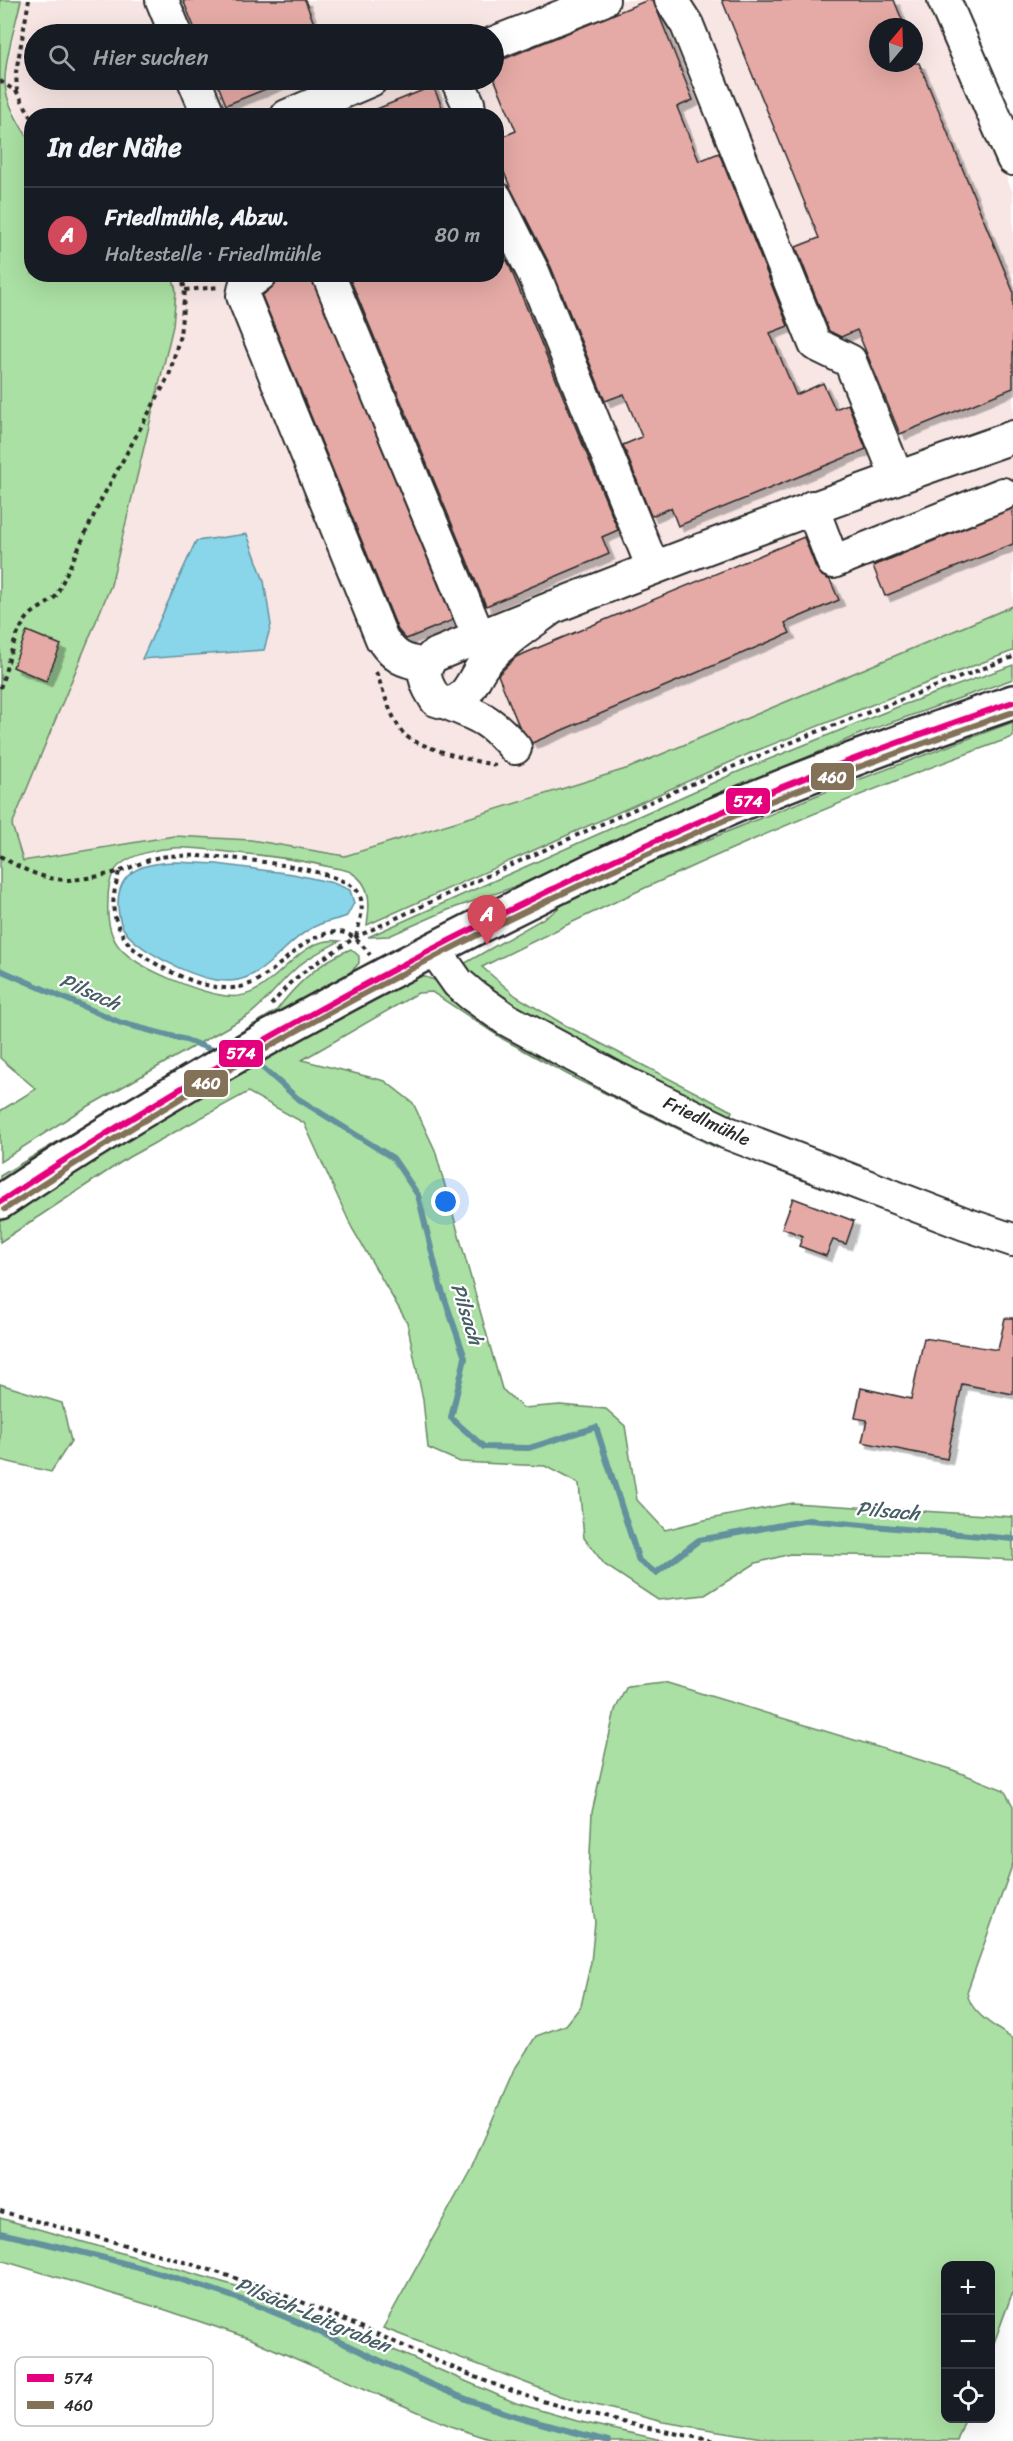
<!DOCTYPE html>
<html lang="de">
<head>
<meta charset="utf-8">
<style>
	body { margin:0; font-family:Sriracha,sans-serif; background:#20242c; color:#f1f3f6 }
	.controls { position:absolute; right:18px; bottom:18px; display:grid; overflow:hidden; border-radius:12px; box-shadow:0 6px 24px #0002 }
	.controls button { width:54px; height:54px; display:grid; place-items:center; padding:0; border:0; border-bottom:2px solid #363941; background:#171b24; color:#f1f3f6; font:30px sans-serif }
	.compass { position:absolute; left:869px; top:18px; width:54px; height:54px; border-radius:50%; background:#171b24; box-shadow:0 6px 24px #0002; rotate:19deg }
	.you { position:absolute; left:446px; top:1202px; width:21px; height:21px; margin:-15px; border:4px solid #fff; border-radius:50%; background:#1a73e8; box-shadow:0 0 0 9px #1a73e833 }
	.badge { display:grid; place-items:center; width:39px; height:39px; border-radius:50%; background:#d1495b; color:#fff; font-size:20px; font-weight:700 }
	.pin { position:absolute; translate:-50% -50px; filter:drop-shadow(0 2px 3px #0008) }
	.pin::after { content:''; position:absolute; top:32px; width:21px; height:18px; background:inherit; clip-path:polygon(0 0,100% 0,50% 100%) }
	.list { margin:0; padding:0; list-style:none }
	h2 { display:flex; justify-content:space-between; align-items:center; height:78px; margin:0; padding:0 24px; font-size:26px }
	h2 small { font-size:20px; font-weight:400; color:#9ea1a6 }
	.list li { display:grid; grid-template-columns:39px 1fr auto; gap:18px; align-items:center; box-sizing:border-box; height:96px; padding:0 24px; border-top:2px solid #363941 }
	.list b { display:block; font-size:22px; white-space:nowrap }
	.list p { margin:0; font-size:20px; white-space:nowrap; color:#9ea1a6 }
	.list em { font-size:20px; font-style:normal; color:#9ea1a6 }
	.icon { flex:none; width:33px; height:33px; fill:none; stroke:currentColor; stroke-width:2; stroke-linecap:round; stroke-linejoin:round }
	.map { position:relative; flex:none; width:1013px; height:2441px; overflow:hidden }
	.search { position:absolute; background:#171b24; box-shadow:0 6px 24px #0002; left:24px; top:24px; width:480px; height:66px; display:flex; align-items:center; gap:15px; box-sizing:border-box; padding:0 21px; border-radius:33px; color:#9ea1a6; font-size:22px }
	.panel { position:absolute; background:#171b24; box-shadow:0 6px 24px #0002; left:24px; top:108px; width:480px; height:174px; border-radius:24px }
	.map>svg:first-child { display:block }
	.built { fill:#f7e6e4; fill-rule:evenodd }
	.green { fill:#aae0a3; stroke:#6a8667; stroke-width:1.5 }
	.water { fill:#89d5e9; stroke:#63919d; stroke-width:1.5 }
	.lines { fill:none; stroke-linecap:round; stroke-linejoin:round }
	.stream { stroke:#63919d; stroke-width:6 }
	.building { fill:#e5aaa6; stroke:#2b2b2b; stroke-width:1.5; filter:url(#shadow) }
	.minor-casing { stroke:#2b2b2b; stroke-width:36 }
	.major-casing { stroke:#2b2b2b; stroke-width:38 }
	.path { stroke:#2b2b2b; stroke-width:4; stroke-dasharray:4.5 4.5; stroke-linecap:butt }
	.minor { stroke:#fff; stroke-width:32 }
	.major { stroke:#fff; stroke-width:33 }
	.bus-1-casing { stroke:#fff; stroke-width:10 }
	.bus-2-casing { stroke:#fff; stroke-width:10 }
	.bus-1 { stroke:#e5007d; stroke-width:6 }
	.bus-2 { stroke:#837158; stroke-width:6 }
	.labels { text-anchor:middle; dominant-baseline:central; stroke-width:4.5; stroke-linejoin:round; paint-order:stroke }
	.street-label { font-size:18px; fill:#2b2b2b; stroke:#fff }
	.water-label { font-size:20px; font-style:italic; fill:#475e64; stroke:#fff }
	.key { fill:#fff; stroke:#bfbfbf; stroke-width:1.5 }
	.key-label { font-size:16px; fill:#2b2b2b }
	.line-badge { stroke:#fff; stroke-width:2 }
	.badge-label { font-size:16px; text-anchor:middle; font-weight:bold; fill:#fff }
</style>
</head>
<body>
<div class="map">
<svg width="1013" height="2441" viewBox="0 0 1013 2441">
	<defs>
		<filter id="shadow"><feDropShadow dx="5.5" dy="5.5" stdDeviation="0" flood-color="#0004"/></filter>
	</defs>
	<rect width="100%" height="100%" fill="#fff"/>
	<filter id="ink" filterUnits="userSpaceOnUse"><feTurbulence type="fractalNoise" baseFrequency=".0167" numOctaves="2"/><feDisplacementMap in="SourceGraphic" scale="12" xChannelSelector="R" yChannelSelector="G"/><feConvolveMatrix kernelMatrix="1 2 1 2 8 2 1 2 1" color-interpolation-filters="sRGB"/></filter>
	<g filter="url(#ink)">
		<!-- built -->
		<path class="built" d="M 21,0 L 959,0 L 999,160 L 1013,193 L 1013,606 L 629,768 L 345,856 L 251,840 L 174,836 L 22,861 L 12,825 L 111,585 L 173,326 L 176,291 L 172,275 L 496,274 L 496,116 L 32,116 L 31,142 L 25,132 L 6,92 L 7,68 ZM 878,27 L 914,27 L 914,63 L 878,63 ZM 34,34 L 494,34 L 494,80 L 34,80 Z"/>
		<!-- green -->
		<g class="green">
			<path d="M 0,0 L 21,0 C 16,23 1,71 6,92 C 10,108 22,129 31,142 L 32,274 L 172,275 L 176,291 L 173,326 L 111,585 L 12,825 L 23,861 L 174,836 L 251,840 L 345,856 L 629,768 L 1013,606 L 1013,651 L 914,688 L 753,752 L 367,925 C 370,905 372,885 352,873 C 346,869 337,869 330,867 C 297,859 262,855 227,852 C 210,850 191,847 173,848 C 157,849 134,854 121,864 C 110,872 108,888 108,901 C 107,916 109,935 120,948 C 138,969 198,992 226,996 C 274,1003 293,934 340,941 C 323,950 306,958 292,972 C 277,986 266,1002 249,1015 L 73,1115 L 0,1162 L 0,1111 L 36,1089 L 0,1058 Z"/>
			<path d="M 1013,665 L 1013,679 L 862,733 L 517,886 L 448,910 L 389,936 L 368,937 L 735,773 L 900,706 Z"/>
			<path d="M 1013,722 L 1013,737 C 831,802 655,879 482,967 L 516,996 L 563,1024 L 732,1111 L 728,1122 L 514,1015 L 462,965 L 551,914 L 577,893 L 815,796 Z"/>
			<path d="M 351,949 L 359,956 L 359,963 C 344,984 293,1003 269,1017 C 178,1071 89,1127 0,1184 L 0,1176 L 276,1011 C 296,984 319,962 351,949 Z"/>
			<path d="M 419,975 L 441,982 L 721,1139 L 717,1148 L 574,1078 L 503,1039 L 432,992 L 418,993 L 302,1060 L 385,1081 L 413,1103 L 435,1150 L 502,1389 L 523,1408 L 560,1405 L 606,1409 L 625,1426 L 637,1500 L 665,1530 L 705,1520 L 792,1503 L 986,1515 L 1013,1517 L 1013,1560 L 960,1557 L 790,1554 L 756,1563 L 705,1595 L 658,1600 L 605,1565 L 584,1538 L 579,1484 L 545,1466 L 460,1462 L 428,1448 L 423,1400 L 407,1322 L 352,1228 L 304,1123 L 248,1092 L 129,1157 L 0,1242 L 0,1222 C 58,1183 116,1143 175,1107 C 255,1060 337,1017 419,975 Z"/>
			<path d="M 0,1384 L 62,1403 L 71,1441 L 51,1472 L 0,1460 Z"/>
			<path d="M 664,1682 L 953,1770 L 1004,1790 L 1013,1806 L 1013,1863 L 967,1992 C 970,2014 996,2027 1013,2039 L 1013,2291 L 991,2351 L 990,2266 L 946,2266 L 946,2418 L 965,2419 L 957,2441 L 781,2441 L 663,2422 L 560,2396 L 383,2328 L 471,2169 L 514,2070 L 536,2036 L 566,2025 L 581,2006 L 591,1962 L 595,1922 L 589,1874 L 592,1812 L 615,1710 L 627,1686 Z"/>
			<path d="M 0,2218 L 243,2288 L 322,2319 L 516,2403 L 577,2421 L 666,2441 L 496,2441 L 453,2427 L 248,2338 L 166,2310 L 0,2260 Z"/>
		</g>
		<!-- water -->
		<g class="water">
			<path d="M 247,534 L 264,581 L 271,625 L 264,650 L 142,659 L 196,541 Z"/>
			<path d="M 176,862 L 217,864 L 293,874 L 333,883 L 350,890 L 354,903 L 347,916 C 337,920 326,921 316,926 C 287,939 270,973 238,980 C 208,987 147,956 127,934 C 120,926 118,914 118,904 C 118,868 147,863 176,862 Z"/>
		</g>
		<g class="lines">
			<!-- stream -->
			<g class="stream">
				<path d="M 0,970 L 121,1023 L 186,1040 L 221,1053"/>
				<path d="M 247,1062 L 263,1068 L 297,1098 L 393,1158 L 418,1195 L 440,1285 L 465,1358 L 451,1418 L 484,1447 L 529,1448 L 596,1427 L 639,1561 L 656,1573 L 699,1540 L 809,1520 L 1013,1539"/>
				<path d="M 0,2233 C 93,2254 195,2279 283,2316 C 338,2339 390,2367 444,2390 C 497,2413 553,2427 609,2441"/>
			</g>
		</g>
		<!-- building -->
		<g class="building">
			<path d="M 183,0 L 305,0 L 318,34 L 197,34 Z"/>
			<path d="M 648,0 L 653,0 L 693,100 L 677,107 L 699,161 L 719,153 L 788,326 L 770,333 L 796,395 L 823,383 L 835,409 L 848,404 L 866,449 L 678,526 L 671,508 L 651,516 L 623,445 L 642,437 L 624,394 L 605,401 L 551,267 L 511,189 L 496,153 L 496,139 L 516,131 L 494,78 L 494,63 Z"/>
			<path d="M 722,0 L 894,0 L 905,27 L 878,27 L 878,63 L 919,63 L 1013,291 L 1013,388 L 900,434 L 857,330 L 841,337 L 829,331 L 796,247 L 819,238 Z"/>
			<path d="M 216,80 L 288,80 L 226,105 Z"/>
			<path d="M 433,86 L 446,116 L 362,116 L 362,115 Z"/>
			<path d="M 507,260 L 618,530 L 602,537 L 609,554 L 486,606 L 348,274 L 496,274 L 496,265 Z"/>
			<path d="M 296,274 L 310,274 L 453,620 L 406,639 L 398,630 L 262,296 L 277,282 Z"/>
			<path d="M 1013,508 L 1013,544 L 885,596 L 873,566 Z"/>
			<path d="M 804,537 L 816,568 L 822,576 L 830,580 L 839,600 L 785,623 L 790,633 L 532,743 L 519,726 L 498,675 L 516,657 Z"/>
			<path d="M 27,631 L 61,645 L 46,681 L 13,667 Z"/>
			<path d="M 793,1198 L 854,1221 L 846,1244 L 833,1240 L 826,1256 L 799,1246 L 803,1236 L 782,1228 Z"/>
			<path d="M 1005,1318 L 1013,1318 L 1013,1394 L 962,1384 L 947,1459 L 862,1442 L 867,1420 L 855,1418 L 861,1388 L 911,1399 L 924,1338 L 998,1350 Z"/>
		</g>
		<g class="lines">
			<defs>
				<g id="minor">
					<path d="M 162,0 L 176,34"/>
					<path d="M 671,0 L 687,25 L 815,344 L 850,361 L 897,477"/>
					<path d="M 944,0 L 1013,159"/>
					<path d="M 494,43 L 603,0"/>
					<path d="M 194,80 L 209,116"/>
					<path d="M 457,80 L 468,103 L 470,116"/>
					<path d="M 287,116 L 371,80"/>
					<path d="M 496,198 L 534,274 L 653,568"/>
					<path d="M 261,274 L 245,286 L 243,296 L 382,639 C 395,658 403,661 425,665"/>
					<path d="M 328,274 L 479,637"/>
					<path d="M 812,507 L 833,562 L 1003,494"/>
					<path d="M 553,607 C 530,624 502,641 484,664 C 475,675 471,691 459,699 C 451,704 444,703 436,700 C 426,684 419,673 433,656 C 624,577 817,505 1013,437"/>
					<path d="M 447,703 C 480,716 492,721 515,748"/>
					<path d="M 434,949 L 458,983 L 472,995 L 506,1019 L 617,1079 L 728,1133 L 965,1224 L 1013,1240"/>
				</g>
				<path id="major" d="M 0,1202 C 118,1122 241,1051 367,984 C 479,925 593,867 709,817 C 809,774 911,737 1013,702"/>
			</defs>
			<!-- minor casing -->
			<use href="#minor" class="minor-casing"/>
			<!-- major casing -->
			<use href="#major" class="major-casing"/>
			<!-- path -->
			<g class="path">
				<path d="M 0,81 L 17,92 L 32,118"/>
				<path d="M 17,92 L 16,72 L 29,0"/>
				<path d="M 185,290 L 220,287"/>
				<path d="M 376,672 C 384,692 390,716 403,733 C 412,746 479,763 496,765"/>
				<path d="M 0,688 C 8,666 13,634 29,616 C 37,608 48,605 56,596 L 101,500 L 169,376 L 180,335 L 185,290 L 181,274"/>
				<path d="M 0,856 C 20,868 43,880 68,880 C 84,879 102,876 117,872 C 132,868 145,860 160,857 C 193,851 340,865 358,892 C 366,904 359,924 356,937"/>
				<path d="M 119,872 C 115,888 111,902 115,917 C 118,928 125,941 134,949 C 158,968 209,994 240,987 C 274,980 291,944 325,934 C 347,927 358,939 370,955"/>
				<path d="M 271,1005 L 290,983 L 310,967 L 356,937 L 454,891 L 670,793 L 814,733 L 1013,657"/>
				<path d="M 0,2211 C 97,2238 197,2262 291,2298 C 360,2324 427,2359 496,2385 C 567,2412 641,2427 715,2441"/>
			</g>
			<!-- minor -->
			<use href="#minor" class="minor"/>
			<!-- major -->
			<use href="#major" class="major"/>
			<defs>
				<path id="bus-1" d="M 0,1202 C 138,1110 281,1028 427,952 C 520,904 614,858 710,817 C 809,774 911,737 1013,702"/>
				<path id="bus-2" d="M 5,1209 C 228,1061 466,932 711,826 C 810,783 911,747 1013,712"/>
			</defs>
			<!-- bus-1 casing -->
			<use href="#bus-1" class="bus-1-casing"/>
			<!-- bus-2 casing -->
			<use href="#bus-2" class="bus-2-casing"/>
			<!-- bus-1 -->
			<use href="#bus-1" class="bus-1"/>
			<!-- bus-2 -->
			<use href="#bus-2" class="bus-2"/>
		</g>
	</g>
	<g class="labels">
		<!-- street labels -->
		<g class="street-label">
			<text transform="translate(707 1121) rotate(25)">Friedlmühle</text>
		</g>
		<!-- water labels -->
		<g class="water-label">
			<text transform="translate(90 992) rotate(24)">Pilsach</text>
			<text transform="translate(467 1314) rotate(72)">Pilsach</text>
			<text transform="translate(888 1511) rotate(5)">Pilsach</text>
			<text transform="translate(313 2315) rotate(23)">Pilsach-Leitgraben</text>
		</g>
	</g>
	<!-- legend -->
	<rect x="15" y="2357" width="198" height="69" rx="9" class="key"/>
	<rect x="27" y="2374" width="27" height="8" fill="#e5007d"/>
	<rect x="27" y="2401" width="27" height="8" fill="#837158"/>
	<g class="key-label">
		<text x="64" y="2384">574</text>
		<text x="64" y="2411">460</text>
	</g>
	<g class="line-badge">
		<rect x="810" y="762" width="45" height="29" rx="6" fill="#837158"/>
		<rect x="725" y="787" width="46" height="28" rx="6" fill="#e5007d"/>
		<rect x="218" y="1039" width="46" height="29" rx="6" fill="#e5007d"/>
		<rect x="183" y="1069" width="46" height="29" rx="6" fill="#837158"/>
	</g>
	<g class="badge-label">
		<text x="832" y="783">460</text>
		<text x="748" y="807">574</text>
		<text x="241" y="1059">574</text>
		<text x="206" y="1089">460</text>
	</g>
</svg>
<div class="controls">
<button>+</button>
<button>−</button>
<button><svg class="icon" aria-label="locate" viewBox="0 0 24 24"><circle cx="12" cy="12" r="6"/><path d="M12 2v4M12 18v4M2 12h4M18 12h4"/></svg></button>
</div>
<svg class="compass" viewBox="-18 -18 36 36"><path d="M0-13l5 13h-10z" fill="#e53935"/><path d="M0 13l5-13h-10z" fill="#9ea1a6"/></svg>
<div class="you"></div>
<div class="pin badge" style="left:487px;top:945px">A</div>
<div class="search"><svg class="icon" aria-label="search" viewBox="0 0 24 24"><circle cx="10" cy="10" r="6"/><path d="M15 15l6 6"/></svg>Hier suchen</div>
<section class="panel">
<h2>In der Nähe<small></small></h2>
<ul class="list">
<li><span class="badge">A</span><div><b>Friedlmühle, Abzw.</b><p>Haltestelle · Friedlmühle</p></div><em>80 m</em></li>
</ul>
</section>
</div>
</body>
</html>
